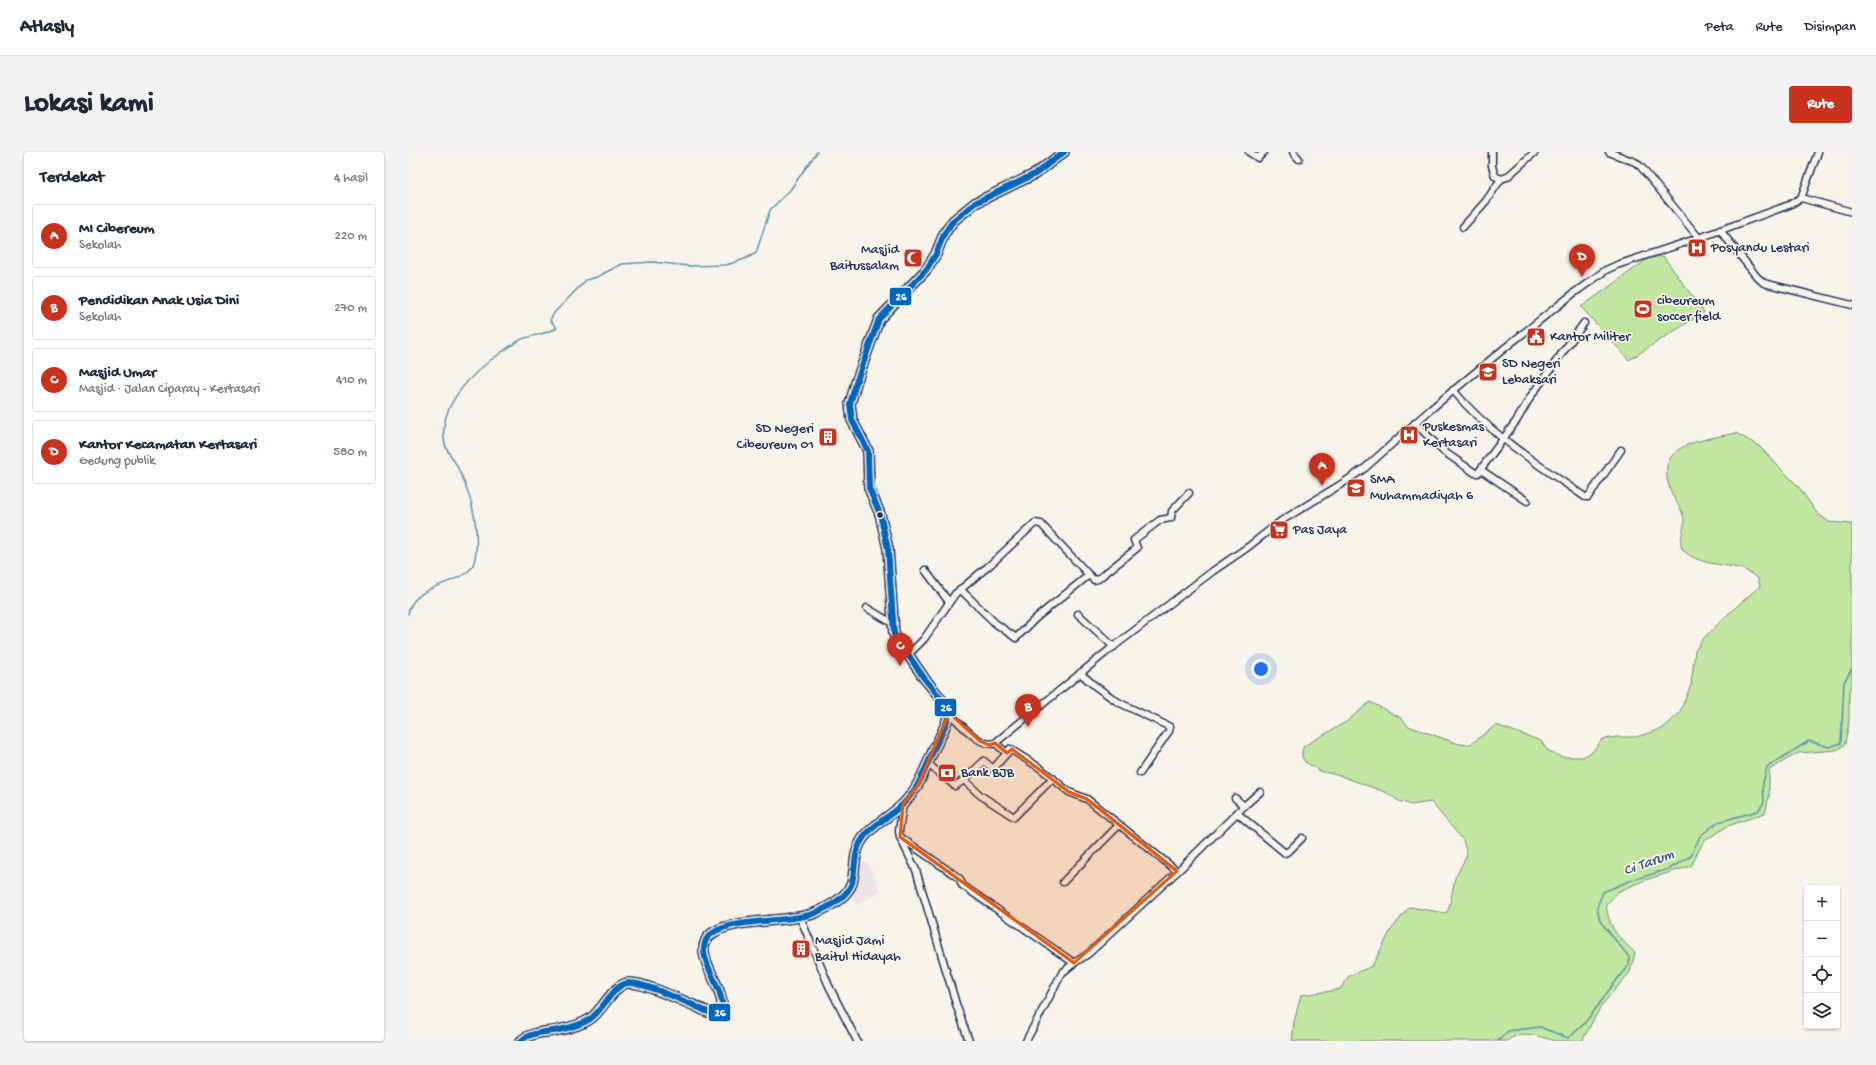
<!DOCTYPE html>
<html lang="id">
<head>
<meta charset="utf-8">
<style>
	body { margin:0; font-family:"Gochi Hand",sans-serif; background:#f2f2f3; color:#1f2937 }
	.controls { position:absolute; right:12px; bottom:12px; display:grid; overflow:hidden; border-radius:4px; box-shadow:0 1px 3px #0004 }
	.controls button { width:36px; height:36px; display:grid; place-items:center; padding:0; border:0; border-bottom:1px solid #e0e1e3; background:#fff; color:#1f2937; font:20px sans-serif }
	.you { position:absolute; left:853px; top:517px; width:14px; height:14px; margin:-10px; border:3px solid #fff; border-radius:50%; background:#1a73e8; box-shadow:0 0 0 6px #1a73e833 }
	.badge { display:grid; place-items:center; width:26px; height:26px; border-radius:50%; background:#c8321e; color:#fff; font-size:13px; font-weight:700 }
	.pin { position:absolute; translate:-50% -33px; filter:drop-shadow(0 1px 2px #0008) }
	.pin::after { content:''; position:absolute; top:21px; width:14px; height:12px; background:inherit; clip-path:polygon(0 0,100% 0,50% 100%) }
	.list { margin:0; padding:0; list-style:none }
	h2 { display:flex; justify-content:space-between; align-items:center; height:52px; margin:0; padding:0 16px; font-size:17px }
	h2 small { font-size:13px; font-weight:400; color:#747a83 }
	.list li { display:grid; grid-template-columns:26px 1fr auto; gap:12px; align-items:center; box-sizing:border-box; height:64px; margin:0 8px 8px; padding:0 8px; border:1px solid #e0e1e3; border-radius:4px }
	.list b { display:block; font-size:15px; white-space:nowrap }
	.list p { margin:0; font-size:13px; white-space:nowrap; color:#747a83 }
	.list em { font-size:13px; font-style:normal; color:#747a83 }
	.icon { flex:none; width:22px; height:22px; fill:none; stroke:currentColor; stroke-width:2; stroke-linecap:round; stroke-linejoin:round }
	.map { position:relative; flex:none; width:1444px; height:889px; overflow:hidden; border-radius:4px }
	header { display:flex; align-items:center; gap:24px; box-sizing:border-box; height:56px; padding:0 20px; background:#fff; border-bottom:1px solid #e0e1e3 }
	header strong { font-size:19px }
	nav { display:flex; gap:22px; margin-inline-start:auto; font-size:14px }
	.intro { display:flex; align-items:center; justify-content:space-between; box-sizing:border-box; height:96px; padding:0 24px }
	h1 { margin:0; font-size:28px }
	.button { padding:10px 18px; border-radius:4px; background:#c8321e; color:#fff; font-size:14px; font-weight:700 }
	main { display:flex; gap:24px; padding:0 24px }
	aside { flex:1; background:#fff; border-radius:4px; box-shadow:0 1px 3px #0004 }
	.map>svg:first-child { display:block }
	.built { fill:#eee2e9 }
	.green { fill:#c1e6a0; stroke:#6e8a7f }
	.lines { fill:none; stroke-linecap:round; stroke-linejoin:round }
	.stream { stroke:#5b93ad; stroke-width:1.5 }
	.minor-casing { stroke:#1b2f5e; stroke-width:9 }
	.secondary-casing { stroke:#1b2f5e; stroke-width:12 }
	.minor { stroke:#f7f3e8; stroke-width:6 }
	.secondary { stroke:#f7f3e8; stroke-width:9 }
	.bus-1-casing { stroke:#f7f3e8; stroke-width:9 }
	.bus-1 { stroke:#0065bd; stroke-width:6 }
	.marked { fill:#e8590c; fill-opacity:0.2; stroke:#e8590c; stroke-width:3; stroke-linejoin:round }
	.bus-dot { fill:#1b2f5e; stroke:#f7f3e8; stroke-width:1.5 }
	.labels { text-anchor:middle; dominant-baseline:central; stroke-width:3.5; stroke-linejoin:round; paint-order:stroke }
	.poi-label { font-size:14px; fill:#1b2f5e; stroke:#f7f3e8; text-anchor:start }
	.water-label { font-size:15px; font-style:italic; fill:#36597f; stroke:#f7f3e8 }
	.line-badge { stroke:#f7f3e8; stroke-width:1.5 }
	.badge-label { font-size:11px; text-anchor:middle; font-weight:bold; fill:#fff }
</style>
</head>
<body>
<header>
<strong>Atlasly</strong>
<nav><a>Peta</a><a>Rute</a><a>Disimpan</a></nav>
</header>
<div class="intro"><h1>Lokasi kami</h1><a class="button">Rute</a></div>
<main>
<aside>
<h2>Terdekat<small>4 hasil</small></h2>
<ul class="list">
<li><span class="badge">A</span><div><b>MI Cibereum</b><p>Sekolah</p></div><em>220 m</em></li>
<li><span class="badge">B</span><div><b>Pendidikan Anak Usia Dini</b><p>Sekolah</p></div><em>270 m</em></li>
<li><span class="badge">C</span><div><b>Masjid Umar</b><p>Masjid · Jalan Ciparay - Kertasari</p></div><em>410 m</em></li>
<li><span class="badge">D</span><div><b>Kantor Kecamatan Kertasari</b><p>Gedung publik</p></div><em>580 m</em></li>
</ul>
</aside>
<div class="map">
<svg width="1444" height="889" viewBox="0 0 1444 889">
	<rect width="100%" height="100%" fill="#f7f3e8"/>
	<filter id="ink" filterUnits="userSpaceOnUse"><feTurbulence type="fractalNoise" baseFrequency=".025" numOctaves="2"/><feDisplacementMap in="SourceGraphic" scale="8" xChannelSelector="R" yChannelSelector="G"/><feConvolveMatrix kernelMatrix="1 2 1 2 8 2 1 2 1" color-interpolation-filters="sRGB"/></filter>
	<g filter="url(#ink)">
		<!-- built -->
		<path class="built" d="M 450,705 L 457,711 L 459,711 L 464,719 L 473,739 L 449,753 L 442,741 Z"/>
		<!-- green -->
		<g class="green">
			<path d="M 1255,104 L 1296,160 L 1221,208 L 1173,155 L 1241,106 Z"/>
			<path d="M 1328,281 L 1351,294 L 1374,318 L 1390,334 L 1409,361 L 1421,370 L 1444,372 L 1444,533 L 1441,539 L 1441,568 L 1437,592 L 1429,598 L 1390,601 L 1361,618 L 1361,645 L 1357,661 L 1320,674 L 1295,690 L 1283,714 L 1237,728 L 1211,739 L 1198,753 C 1202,779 1210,784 1227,801 L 1222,820 L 1193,854 L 1174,889 C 1165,889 1156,889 1148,889 C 1130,885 1115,876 1099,889 L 884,889 L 886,870 L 893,843 L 924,839 L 932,837 L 941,824 L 964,814 L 983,778 L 1001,755 L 1038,761 L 1041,756 L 1047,726 L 1059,703 L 1055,688 L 1023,650 L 1003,653 L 991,649 L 977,640 L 933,624 L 912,619 L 897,610 L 894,605 L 894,599 L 896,594 L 938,570 L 962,550 L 993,566 L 1000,574 L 1048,591 L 1059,593 L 1064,591 L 1088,573 L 1133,589 L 1139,598 L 1153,605 L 1174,605 L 1179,603 L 1184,600 L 1195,587 L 1210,585 L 1228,585 L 1254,577 L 1271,562 L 1283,533 L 1287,499 L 1295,487 L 1319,463 L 1352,434 L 1350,426 C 1344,423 1337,417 1331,416 C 1313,412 1289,412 1276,399 C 1268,392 1278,376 1276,367 C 1274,357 1268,350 1264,342 C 1242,291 1292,289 1328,281 Z"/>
		</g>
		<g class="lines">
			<!-- stream -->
			<g class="stream">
				<path d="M 0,462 C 5,430 55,434 65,413 C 69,402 69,388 68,377 C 66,354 59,334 49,314 C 45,306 39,300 37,292 C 28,254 66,219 94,200 C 101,195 110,188 117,186 C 128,183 140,181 149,176 L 142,168 L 146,161 L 178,128 L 189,125 L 214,112 L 244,110 L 281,114 L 318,113 L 337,107 L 348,101 L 362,58 L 382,38 L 409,0"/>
				<path d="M 1090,889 L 1100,879 L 1132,875 L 1160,886 C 1185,868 1199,836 1221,813 L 1221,805 L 1192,769 L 1189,755 L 1195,740 L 1221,729 L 1261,717 L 1283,704 L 1292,684 L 1310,670 L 1350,659 L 1356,650 L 1355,631 L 1359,615 L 1401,589 L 1421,595 L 1433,591 L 1436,530 L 1444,517"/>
			</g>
			<defs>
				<g id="minor">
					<path d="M 841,0 L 850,6 L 856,0"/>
					<path d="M 885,0 L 891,7"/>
					<path d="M 1084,0 L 1084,14 L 1087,24 L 1093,27 L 1099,25 L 1127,0"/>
					<path d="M 1201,0 L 1227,10 L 1233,15 L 1291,86"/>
					<path d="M 1393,46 L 1410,0"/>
					<path d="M 1055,75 L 1078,49 L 1093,27"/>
					<path d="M 1312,78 L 1349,125 L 1356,131 L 1444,153"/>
					<path d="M 1045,238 C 1081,282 1131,313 1177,345 L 1180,345 L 1213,298"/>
					<path d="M 1007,271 L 1035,299 L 1067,321 L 1070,321 L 1109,268 L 1123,244 L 1176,171"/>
					<path d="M 1073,318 L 1119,349"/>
					<path d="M 517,418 L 541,450"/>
					<path d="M 681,423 L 686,428 L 690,427 L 729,396 L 726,388 L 752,368 L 763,366 L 764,359 L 781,341"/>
					<path d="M 459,456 L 484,471"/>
					<path d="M 670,462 L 706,495"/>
					<path d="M 500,503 L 516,487 L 547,442 L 583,412 L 627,371 L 633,372 L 681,423 L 628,466 L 608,486 L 587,471 L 552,437"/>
					<path d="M 672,521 L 687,534 L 710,550 L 762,575 L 761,579 L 732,621"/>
					<path d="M 541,561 C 551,570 573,597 587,591 L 701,498 L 805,419 L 840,395 L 873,369 L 935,331 L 957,316 L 1023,257 L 1098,195 L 1166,141 L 1198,118 L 1209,113 L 1291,86 L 1381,53 L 1393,46 L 1444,60"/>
					<path d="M 587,591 L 599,601 L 602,597 L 632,616 L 661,640 L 679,647 L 769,719"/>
					<path d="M 599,601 L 585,617 L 576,609 L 556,628 L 572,643 L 606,665 L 645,626"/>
					<path d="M 520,612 L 547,634 L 556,628"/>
					<path d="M 827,646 L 836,654"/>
					<path d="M 495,652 L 491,679 L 492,685 L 508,718 L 549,855 L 561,889"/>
					<path d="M 829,661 L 877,701 L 882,698 L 894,686"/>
					<path d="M 492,685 L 544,721 L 552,727 L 554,733 L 666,811 L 654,821 L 618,889"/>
					<path d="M 655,730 L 711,673"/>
					<path d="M 392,765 L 421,834 L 449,889"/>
					<path d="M 666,811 L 680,802 L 773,716 L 836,654 L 852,640"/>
				</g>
				<path id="secondary" d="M 113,889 C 124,879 138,881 151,878 C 161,876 173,873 182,867 C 195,859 206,830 222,831 C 237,831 270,847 285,853 C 294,857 302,863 311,861 L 314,857 C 317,836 288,807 298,788 C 312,764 383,772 407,761 C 421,755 439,745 444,731 C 448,714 445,699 456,685 C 467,671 483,664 495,652 C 511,636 517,617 526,597 C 532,585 539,574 541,561 L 534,548 L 516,526 L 486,482 L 480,397 L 472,362 L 461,336 L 460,299 L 444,268 L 442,252 L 448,231 L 471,167 L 518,118 L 528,102 L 536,82 L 545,69 L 567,51 L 627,22 L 656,0"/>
			</defs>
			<!-- minor casing -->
			<use href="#minor" class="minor-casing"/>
			<!-- secondary casing -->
			<use href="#secondary" class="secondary-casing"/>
			<!-- minor -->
			<use href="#minor" class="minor"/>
			<!-- secondary -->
			<use href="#secondary" class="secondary"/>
			<defs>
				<path id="bus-1" d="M 113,889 C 124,879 138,881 151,878 C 161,876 173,873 182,867 C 195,859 206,830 222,831 C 237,831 270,847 285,853 C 294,857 302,863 311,861 L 314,857 C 317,836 288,807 298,788 C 312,764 383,772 407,761 C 421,755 439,745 444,731 C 448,714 445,699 456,685 C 467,671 483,664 495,652 C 511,636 517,617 526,597 C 532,585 539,574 541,561 L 534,548 L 516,526 L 486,482 L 480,397 L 472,362 L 461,336 L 460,299 L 444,268 L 442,252 L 448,231 L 471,167 L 518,118 L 528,102 L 536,82 L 545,69 L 567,51 L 627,22 L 656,0"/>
			</defs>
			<!-- bus-1 casing -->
			<use href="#bus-1" class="bus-1-casing"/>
			<!-- bus-1 -->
			<use href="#bus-1" class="bus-1"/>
		</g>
	</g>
	<!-- marked area -->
	<path class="marked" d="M 541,561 L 572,589 L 581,593 L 587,591 L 599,601 L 604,597 L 661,640 L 679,647 L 769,719 L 666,811 L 492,685 L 495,652 L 510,633 Z"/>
	<!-- icons -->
	<defs>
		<symbol id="hospital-square" viewBox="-11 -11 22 22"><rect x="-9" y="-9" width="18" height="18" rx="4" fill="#c8321e" stroke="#f7f3e8"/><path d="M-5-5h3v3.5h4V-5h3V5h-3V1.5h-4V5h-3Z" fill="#fff"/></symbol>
		<symbol id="mosque-square" viewBox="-11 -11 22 22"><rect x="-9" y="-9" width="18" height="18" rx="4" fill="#c8321e" stroke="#f7f3e8"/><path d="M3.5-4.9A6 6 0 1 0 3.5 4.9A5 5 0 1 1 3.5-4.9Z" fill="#fff"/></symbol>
		<symbol id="stadium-square" viewBox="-11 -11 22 22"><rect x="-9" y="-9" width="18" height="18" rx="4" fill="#c8321e" stroke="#f7f3e8"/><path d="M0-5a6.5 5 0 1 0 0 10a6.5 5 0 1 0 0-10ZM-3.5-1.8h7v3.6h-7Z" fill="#fff"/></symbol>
		<symbol id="civic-square" viewBox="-11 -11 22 22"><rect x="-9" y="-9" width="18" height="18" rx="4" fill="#c8321e" stroke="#f7f3e8"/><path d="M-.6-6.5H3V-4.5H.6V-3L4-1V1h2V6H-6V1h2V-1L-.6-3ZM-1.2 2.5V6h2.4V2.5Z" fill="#fff"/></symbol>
		<symbol id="school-square" viewBox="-11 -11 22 22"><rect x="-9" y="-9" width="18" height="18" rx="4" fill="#c8321e" stroke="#f7f3e8"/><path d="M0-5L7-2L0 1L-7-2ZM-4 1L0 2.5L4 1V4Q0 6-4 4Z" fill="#fff"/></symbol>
		<symbol id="building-square" viewBox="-11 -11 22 22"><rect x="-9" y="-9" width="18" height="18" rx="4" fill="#c8321e" stroke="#f7f3e8"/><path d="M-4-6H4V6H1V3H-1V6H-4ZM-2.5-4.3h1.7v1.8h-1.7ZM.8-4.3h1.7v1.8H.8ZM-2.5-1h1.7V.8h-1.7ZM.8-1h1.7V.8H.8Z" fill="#fff"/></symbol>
		<symbol id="supermarket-square" viewBox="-11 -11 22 22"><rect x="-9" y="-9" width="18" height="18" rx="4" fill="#c8321e" stroke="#f7f3e8"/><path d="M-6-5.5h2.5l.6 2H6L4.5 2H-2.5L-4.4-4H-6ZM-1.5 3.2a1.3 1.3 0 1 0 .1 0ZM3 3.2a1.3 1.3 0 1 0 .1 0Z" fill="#fff"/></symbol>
		<symbol id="bank-square" viewBox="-11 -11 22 22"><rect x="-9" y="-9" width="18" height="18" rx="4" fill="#c8321e" stroke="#f7f3e8"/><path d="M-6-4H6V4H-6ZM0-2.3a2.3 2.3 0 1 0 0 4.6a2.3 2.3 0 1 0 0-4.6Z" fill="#fff"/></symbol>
	</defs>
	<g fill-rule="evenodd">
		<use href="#hospital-square" x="1278" y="85" width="22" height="22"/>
		<use href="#mosque-square" x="494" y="95" width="22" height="22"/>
		<use href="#stadium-square" x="1224" y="146" width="22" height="22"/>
		<use href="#civic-square" x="1117" y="174" width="22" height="22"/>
		<use href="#school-square" x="1069" y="209" width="22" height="22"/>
		<use href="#hospital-square" x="990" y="272" width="22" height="22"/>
		<use href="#building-square" x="409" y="274" width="22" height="22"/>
		<use href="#school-square" x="937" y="325" width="22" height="22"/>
		<use href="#supermarket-square" x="860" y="367" width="22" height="22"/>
		<use href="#bank-square" x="528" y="610" width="22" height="22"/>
		<use href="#building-square" x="382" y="786" width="22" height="22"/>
	</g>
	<!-- markers -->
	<circle class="bus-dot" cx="472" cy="363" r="3.5"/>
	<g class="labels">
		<!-- poi labels -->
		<g class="poi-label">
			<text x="1303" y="96">Posyandu Lestari</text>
			<text x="491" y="98" text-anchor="end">Masjid<tspan x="491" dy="16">Baitussalam</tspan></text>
			<text x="1249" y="149">cibeureum<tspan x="1249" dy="16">soccer field</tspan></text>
			<text x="1142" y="185">Kantor Militer</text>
			<text x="1094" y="212">SD Negeri<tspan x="1094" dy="16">Lebaksari</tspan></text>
			<text x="1015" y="275">Puskesmas<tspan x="1015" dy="16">Kertasari</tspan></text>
			<text x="406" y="277" text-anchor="end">SD Negeri<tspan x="406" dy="16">Cibeureum 01</tspan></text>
			<text x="962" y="328">SMA<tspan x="962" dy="16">Muhammadiyah 6</tspan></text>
			<text x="885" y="378">Pas Jaya</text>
			<text x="553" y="621">Bank BJB</text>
			<text x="407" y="789">Masjid Jami<tspan x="407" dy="16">Baitul Hidayah</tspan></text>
		</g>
		<!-- water labels -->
		<g class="water-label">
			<text transform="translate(1241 711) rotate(-20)">Ci Tarum</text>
		</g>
	</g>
	<g class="line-badge">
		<rect x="481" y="135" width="23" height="19" rx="4" fill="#0065bd"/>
		<rect x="526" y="546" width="23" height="19" rx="4" fill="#0065bd"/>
		<rect x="300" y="851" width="23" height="19" rx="4" fill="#0065bd"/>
	</g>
	<g class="badge-label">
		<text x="493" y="148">26</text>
		<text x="538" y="559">26</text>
		<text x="312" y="864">26</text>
	</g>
</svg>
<div class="controls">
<button>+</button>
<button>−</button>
<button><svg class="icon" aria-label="locate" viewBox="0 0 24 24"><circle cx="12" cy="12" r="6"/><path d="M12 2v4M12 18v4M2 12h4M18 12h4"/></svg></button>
<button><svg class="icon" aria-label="layers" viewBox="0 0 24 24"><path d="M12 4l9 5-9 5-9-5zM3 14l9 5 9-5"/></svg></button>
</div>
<div class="you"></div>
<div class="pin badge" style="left:914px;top:334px">A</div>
<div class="pin badge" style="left:620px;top:575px">B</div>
<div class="pin badge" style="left:492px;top:514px">C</div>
<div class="pin badge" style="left:1174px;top:125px">D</div>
</div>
</main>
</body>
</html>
